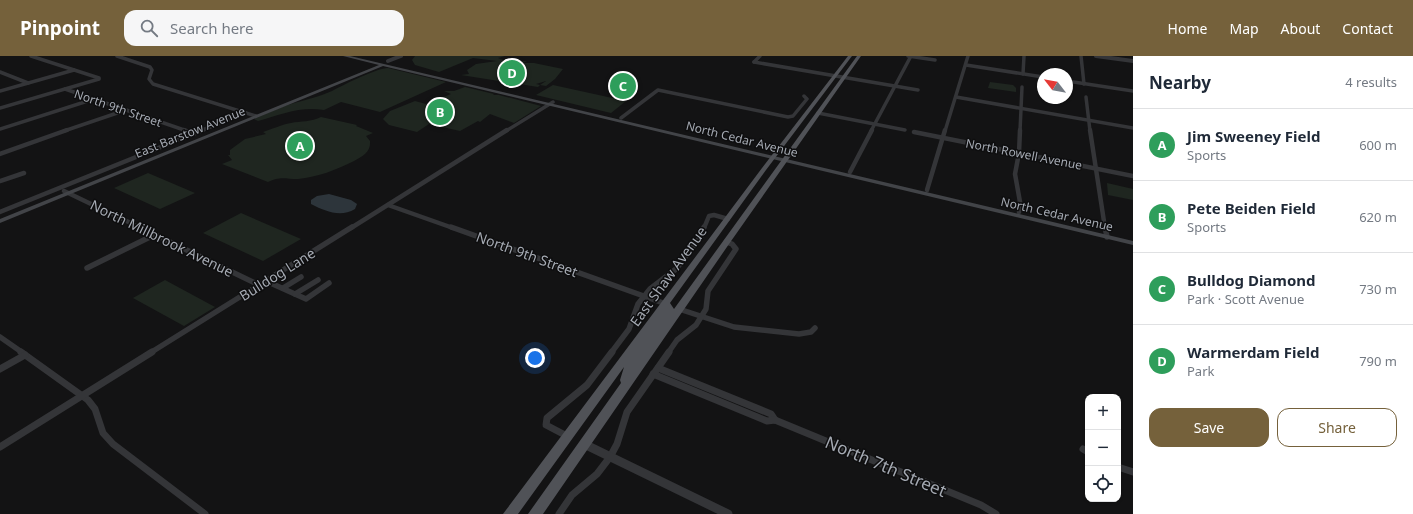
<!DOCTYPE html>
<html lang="en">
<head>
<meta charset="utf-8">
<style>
	body { margin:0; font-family:"Noto Sans",sans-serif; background:#f6f6f7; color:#1f2937 }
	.controls { position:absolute; right:12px; bottom:12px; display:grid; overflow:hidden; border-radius:8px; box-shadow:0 1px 3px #0004 }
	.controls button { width:36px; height:36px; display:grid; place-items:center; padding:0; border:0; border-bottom:1px solid #e0e1e3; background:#fff; color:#1f2937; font:20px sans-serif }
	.compass { position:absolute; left:1037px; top:12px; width:36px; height:36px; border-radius:50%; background:#fff; box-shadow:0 1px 3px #0004; rotate:301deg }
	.you { position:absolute; left:535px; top:302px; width:14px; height:14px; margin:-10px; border:3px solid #fff; border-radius:50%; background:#1a73e8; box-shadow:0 0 0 6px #1a73e833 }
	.badge { display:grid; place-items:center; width:26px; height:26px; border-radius:50%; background:#75613b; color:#fff; font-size:13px; font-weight:700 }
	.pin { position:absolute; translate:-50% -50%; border:2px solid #fff; box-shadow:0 1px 4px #0006 }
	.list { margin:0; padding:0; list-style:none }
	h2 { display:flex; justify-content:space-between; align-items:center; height:52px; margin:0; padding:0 16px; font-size:17px }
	h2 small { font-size:13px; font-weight:400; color:#747a83 }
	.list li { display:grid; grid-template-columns:26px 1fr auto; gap:12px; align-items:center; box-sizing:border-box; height:72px; padding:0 16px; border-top:1px solid #e0e1e3 }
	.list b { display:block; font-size:15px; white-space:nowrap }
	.list p { margin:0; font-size:13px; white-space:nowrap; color:#747a83 }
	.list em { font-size:13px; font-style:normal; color:#747a83 }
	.actions { display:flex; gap:8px; padding:12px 16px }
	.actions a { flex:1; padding:9px 0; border:1px solid #75613b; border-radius:12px; text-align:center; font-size:14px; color:#75613b }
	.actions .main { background:#75613b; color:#fff }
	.icon { flex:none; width:22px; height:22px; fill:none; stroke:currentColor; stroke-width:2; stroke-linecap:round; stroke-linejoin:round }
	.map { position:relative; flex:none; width:1133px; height:458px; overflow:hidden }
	header { display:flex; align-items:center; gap:24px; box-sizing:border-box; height:56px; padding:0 20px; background:#75613b; color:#fff }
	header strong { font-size:19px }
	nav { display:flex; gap:22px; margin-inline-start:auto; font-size:14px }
	.search { width:280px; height:36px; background:#f6f6f7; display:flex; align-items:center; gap:10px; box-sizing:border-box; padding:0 14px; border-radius:12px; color:#747a83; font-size:15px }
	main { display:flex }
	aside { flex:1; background:#fff }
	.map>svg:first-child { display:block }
	.green { fill:#1f2620 }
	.water { fill:#2d353b }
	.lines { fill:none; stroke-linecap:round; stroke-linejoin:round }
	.minor-far3 { stroke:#343538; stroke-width:3.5 }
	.minor-far2 { stroke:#343538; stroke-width:4.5 }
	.minor-far1 { stroke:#343538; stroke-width:5.5 }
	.minor { stroke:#343538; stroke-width:7 }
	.tertiary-far1 { stroke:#343538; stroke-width:4 }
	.tertiary { stroke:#343538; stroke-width:9 }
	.secondary { fill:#424448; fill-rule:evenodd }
	.primary { fill:#505257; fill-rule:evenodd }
	.labels { text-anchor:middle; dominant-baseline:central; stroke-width:3; stroke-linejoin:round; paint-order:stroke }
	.far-street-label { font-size:12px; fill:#a5aab3; stroke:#0e0e0f }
	.street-label { font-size:14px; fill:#a5aab3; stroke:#0e0e0f }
	.near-street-label { font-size:17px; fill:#a5aab3; stroke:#0e0e0f }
</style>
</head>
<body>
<header>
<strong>Pinpoint</strong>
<div class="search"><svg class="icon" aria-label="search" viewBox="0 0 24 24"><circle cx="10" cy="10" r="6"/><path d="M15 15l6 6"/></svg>Search here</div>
<nav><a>Home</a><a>Map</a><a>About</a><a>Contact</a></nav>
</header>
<main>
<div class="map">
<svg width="1133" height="458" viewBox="0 0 1133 458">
	<rect width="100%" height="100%" fill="#131314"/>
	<!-- green -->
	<g class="green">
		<path d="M 415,0 L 505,0 L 498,2 L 509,6 L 527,5 L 523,7 L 534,7 L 563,13 L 555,23 L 546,30 L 540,29 L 546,25 L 536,28 L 540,29 L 538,31 L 461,19 L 469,18 L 467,14 L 476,8 L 497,5 L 473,2 L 439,16 L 415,9 L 412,4 Z"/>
		<path d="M 388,12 L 446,26 L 380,56 L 341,46 L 324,54 C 301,50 282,58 258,65 L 254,63 C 266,58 278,52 291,48 C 304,44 319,41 332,35 C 343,29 377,12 388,12 Z"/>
		<path d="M 990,26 L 1013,29 L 1016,32 L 1016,36 L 988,32 Z"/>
		<path d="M 553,29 L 626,45 L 611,57 L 536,39 Z"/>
		<path d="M 465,31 L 494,38 L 493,39 L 499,39 L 541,50 L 514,67 L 490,58 L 480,66 L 478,65 L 460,75 L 429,68 L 417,76 L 389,69 L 383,63 L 390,55 L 415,45 L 426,48 L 451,38 L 444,35 L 454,35 Z"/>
		<path d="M 321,61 L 357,69 L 356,70 L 373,77 L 366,80 L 370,85 C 371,96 363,100 354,105 C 336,114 318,121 298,123 C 285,123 280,120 268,126 L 222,108 L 232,104 L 228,99 L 230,99 L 230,94 L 245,83 L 266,78 L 263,76 C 273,73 280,69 291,67 C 300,65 312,66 321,61 Z"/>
		<path d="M 148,117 L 195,137 L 160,153 L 114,132 Z"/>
		<path d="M 1107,127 L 1133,133 L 1133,144 L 1108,139 Z"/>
		<path d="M 241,157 L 301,183 L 263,205 L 203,177 Z"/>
		<path d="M 165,224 L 215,251 L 184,270 L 133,242 Z"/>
	</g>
	<!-- water -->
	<path class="water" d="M 329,138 L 351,144 L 357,148 L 355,153 C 340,162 325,155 311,148 L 311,144 L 317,140 Z"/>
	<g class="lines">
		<!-- minor-far3 -->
		<g class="minor-far3">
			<path d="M 31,0 L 99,22"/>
			<path d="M 117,0 L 150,11 L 152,14 L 149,23 L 153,28 L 256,60"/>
			<path d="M 908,0 L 935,4"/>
			<path d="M 1081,0 L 1084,28"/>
			<path d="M 754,6 L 918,34"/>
			<path d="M 754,6 L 760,0"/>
			<path d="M 966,9 L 1043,21"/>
			<path d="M 0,16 L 28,27"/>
			<path d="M 1023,18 L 1024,0"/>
			<path d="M 1067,25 L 1133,35"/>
			<path d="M 65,33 L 187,75"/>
			<path d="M 0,35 L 74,14"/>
			<path d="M 956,41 L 1133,72"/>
			<path d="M 1086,41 L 1090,75"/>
			<path d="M 0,52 L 99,23"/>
			<path d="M 818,57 L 905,74"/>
			<path d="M 621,62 L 658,34 L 788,61 L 793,60 L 807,43 L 804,40"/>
			<path d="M 0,73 L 94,43"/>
			<path d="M 64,75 L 126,54"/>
			<path d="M 200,75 L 246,57"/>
			<path d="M 506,75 L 553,46"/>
			<path d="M 871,75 L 911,0"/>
			<path d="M 945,75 L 968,0"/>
			<path d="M 1020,75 L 1022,31"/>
		</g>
		<!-- minor-far2 -->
		<g class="minor-far2">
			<path d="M 184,74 L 194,78"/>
			<path d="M 1090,74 L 1105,172"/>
			<path d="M 914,76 L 1133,120"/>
			<path d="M 0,98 L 67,74"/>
			<path d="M 850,116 L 872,74"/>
			<path d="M 0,125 L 24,117"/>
			<path d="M 927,134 L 945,74"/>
			<path d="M 64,135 L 141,172"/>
			<path d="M 388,149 L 453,172"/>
			<path d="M 0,156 L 203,74"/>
			<path d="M 1019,156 L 1020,146 L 1015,118 L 1019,97 L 1020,74"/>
			<path d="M 351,172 L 507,74"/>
			<path d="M 704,172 L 709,160 L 714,159 L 728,163"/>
		</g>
		<!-- minor-far1 -->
		<g class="minor-far1">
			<path d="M 139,171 L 259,229"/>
			<path d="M 451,171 L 666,248"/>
			<path d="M 1105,171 L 1107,181"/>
			<path d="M 87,212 L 154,179"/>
			<path d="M 266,225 L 306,243 L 329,227"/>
			<path d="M 283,232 L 301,221"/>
			<path d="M 295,238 L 318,224"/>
			<path d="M 679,253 L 734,271 L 799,278 L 811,276 L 815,272"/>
			<path d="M 0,281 L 23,297"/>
			<path d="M 150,297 L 352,171"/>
			<path d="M 611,297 L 629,273 L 638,248 L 650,233 L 676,213 L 701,180 L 704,171"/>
			<path d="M 668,297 L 677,284 L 696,269 L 706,253 L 708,235 L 736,193 L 732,188 L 726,186"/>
		</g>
		<!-- minor -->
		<g class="minor">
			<path d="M 21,296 L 88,344 L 95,353 L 103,377 L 113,388 L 205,458"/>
			<path d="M 658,312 L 771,358 L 775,364"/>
			<path d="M 0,313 L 25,299"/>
			<path d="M 653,318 L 767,365 L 775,364 L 981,449 L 996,458"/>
			<path d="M 567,380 L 546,369 L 547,362 L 587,329 L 612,296"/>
			<path d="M 0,391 L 152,296"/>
			<path d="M 1083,393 L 1088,396"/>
			<path d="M 1118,411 L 1133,416"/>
			<path d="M 559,458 L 572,439 L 597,418 L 610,401 L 617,388 L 627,356 L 669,296"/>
		</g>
		<!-- tertiary-far1 -->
		<g class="tertiary-far1">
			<path d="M 1096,0 L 1133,5"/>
			<path d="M 388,5 L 401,0"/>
		</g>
		<!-- tertiary -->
		<path class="tertiary" d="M 584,388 L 728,458"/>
		<!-- secondary -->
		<path class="secondary" d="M 343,0 L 350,0 L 1133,185 L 1133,189 L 383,10 L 0,167 L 0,163 L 379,9 Z"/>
		<!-- primary -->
		<path class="primary" d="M 848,0 L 852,0 L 766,114 L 670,247 L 674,253 L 857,0 L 861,0 L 729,188 L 543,458 L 528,458 L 621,327 L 620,324 L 624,311 L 518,458 L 503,458 L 762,112 Z"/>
	</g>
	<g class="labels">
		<!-- far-street labels -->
		<g class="far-street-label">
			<text transform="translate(118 52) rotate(19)">North 9th Street</text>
			<text transform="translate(190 76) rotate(-22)">East Barstow Avenue</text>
			<text transform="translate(742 83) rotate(14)">North Cedar Avenue</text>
			<text transform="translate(1024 98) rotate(11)">North Rowell Avenue</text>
			<text transform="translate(1057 158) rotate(13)">North Cedar Avenue</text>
		</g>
		<!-- street labels -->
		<g class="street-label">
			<text transform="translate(162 182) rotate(26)">North Millbrook Avenue</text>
			<text transform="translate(527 198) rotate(20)">North 9th Street</text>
			<text transform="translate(277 218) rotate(-32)">Bulldog Lane</text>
			<text transform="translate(668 220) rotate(-54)">East Shaw Avenue</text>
		</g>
		<!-- near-street labels -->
		<g class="near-street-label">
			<text transform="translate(886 410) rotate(23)">North 7th Street</text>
		</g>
	</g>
</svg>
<div class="controls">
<button>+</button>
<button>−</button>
<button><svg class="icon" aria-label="locate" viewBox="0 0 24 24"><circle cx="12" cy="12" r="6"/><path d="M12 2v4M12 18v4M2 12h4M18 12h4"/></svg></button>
</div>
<svg class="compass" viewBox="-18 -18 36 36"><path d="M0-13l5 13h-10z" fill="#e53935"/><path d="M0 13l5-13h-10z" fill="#747a83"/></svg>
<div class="you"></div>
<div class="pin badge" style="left:300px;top:90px;background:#2e9e5b">A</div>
<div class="pin badge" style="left:440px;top:56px;background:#2e9e5b">B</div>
<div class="pin badge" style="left:623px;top:30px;background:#2e9e5b">C</div>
<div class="pin badge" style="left:512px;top:17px;background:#2e9e5b">D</div>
</div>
<aside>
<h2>Nearby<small>4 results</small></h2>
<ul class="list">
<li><span class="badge" style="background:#2e9e5b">A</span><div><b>Jim Sweeney Field</b><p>Sports</p></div><em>600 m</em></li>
<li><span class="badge" style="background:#2e9e5b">B</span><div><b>Pete Beiden Field</b><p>Sports</p></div><em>620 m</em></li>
<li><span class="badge" style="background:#2e9e5b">C</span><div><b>Bulldog Diamond</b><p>Park · Scott Avenue</p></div><em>730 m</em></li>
<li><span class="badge" style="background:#2e9e5b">D</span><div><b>Warmerdam Field</b><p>Park</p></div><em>790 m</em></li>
</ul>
<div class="actions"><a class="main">Save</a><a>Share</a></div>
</aside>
</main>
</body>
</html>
